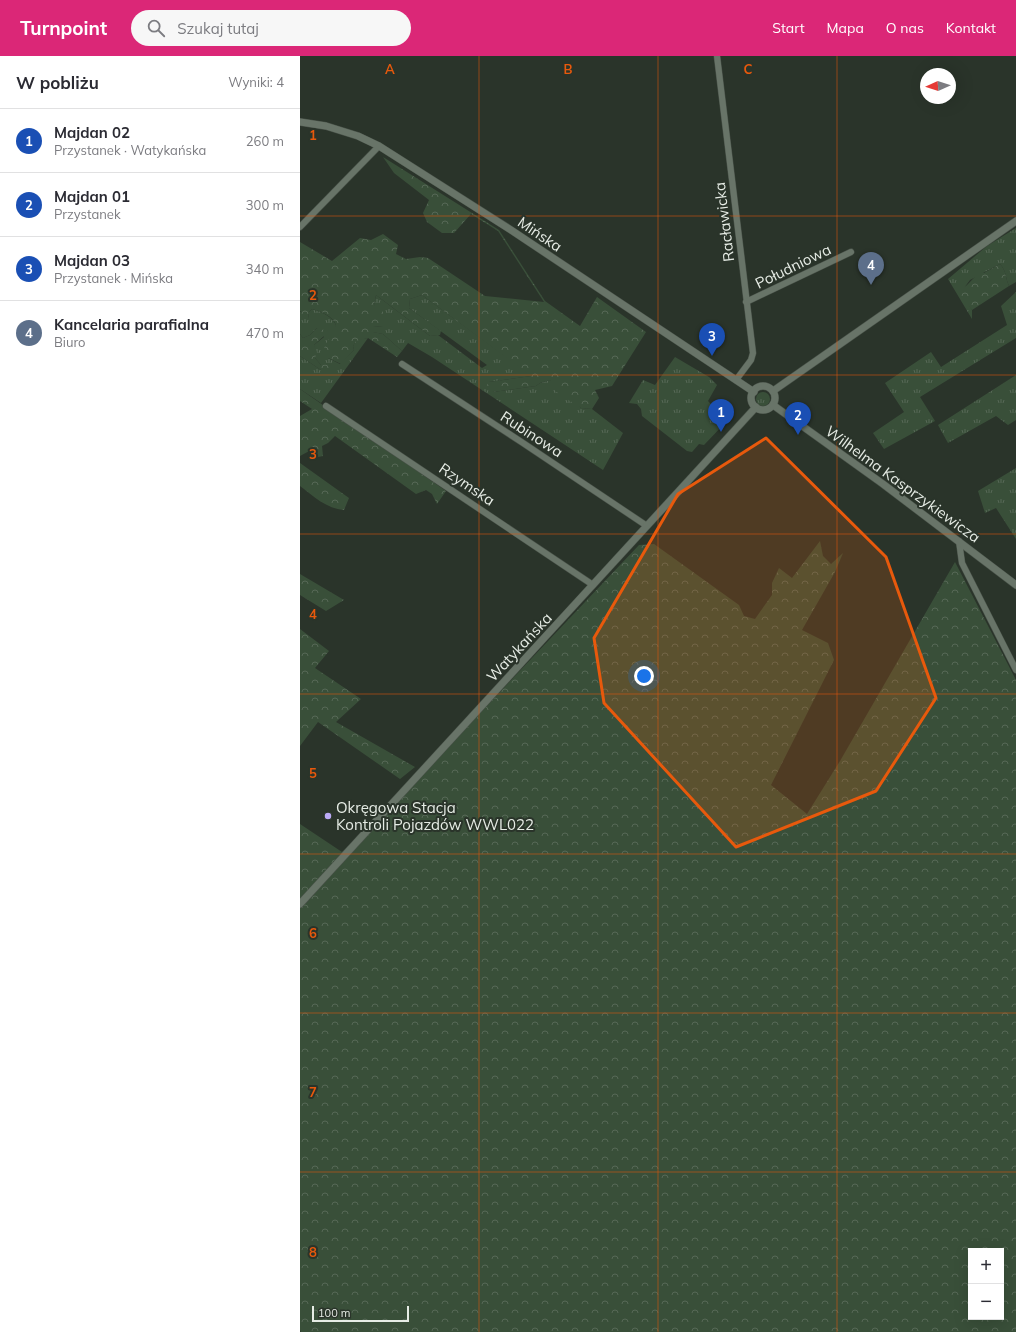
<!DOCTYPE html>
<html lang="pl">
<head>
<meta charset="utf-8">
<style>
	body { margin:0; font-family:Mulish,sans-serif; background:#f7f7f7; color:#2b2b33 }
	.controls { position:absolute; right:12px; bottom:12px; display:grid; overflow:hidden; border-radius:0px; box-shadow:0 4px 16px #0002 }
	.controls button { width:36px; height:36px; display:grid; place-items:center; padding:0; border:0; border-bottom:1px solid #e1e1e2; background:#fff; color:#2b2b33; font:20px sans-serif }
	.compass { position:absolute; left:620px; top:12px; width:36px; height:36px; border-radius:50%; background:#fff; box-shadow:0 4px 16px #0002; rotate:267deg }
	.scale { position:absolute; left:12px; bottom:10px; width:97px; box-sizing:border-box; padding-left:4px; border:2px solid #e6ece5; border-top:0; font-size:11px; line-height:14px; white-space:nowrap; color:#e6ece5; -webkit-text-stroke:3px #2a342a; paint-order:stroke }
	.you { position:absolute; left:344px; top:620px; width:14px; height:14px; margin:-10px; border:3px solid #fff; border-radius:50%; background:#1a73e8; box-shadow:0 0 0 6px #1a73e833 }
	.badge { display:grid; place-items:center; width:26px; height:26px; border-radius:50%; background:#db2777; color:#fff; font-size:13px; font-weight:700 }
	.pin { position:absolute; translate:-50% -33px; filter:drop-shadow(0 1px 2px #0008) }
	.pin::after { content:''; position:absolute; top:21px; width:14px; height:12px; background:inherit; clip-path:polygon(0 0,100% 0,50% 100%) }
	.list { margin:0; padding:0; list-style:none }
	h2 { display:flex; justify-content:space-between; align-items:center; height:52px; margin:0; padding:0 16px; font-size:17px }
	h2 small { font-size:13px; font-weight:400; color:#7c7c81 }
	.list li { display:grid; grid-template-columns:26px 1fr auto; gap:12px; align-items:center; box-sizing:border-box; height:64px; padding:0 16px; border-top:1px solid #e1e1e2 }
	.list b { display:block; font-size:15px; white-space:nowrap }
	.list p { margin:0; font-size:13px; white-space:nowrap; color:#7c7c81 }
	.list em { font-size:13px; font-style:normal; color:#7c7c81 }
	.icon { flex:none; width:22px; height:22px; fill:none; stroke:currentColor; stroke-width:2; stroke-linecap:round; stroke-linejoin:round }
	.map { position:relative; flex:none; width:716px; height:1276px; overflow:hidden }
	header { display:flex; align-items:center; gap:24px; box-sizing:border-box; height:56px; padding:0 20px; background:#db2777; color:#fff }
	header strong { font-size:19px }
	nav { display:flex; gap:22px; margin-inline-start:auto; font-size:14px }
	.search { width:280px; height:36px; background:#f7f7f7; display:flex; align-items:center; gap:10px; box-sizing:border-box; padding:0 14px; border-radius:22px; color:#7c7c81; font-size:15px }
	main { display:flex }
	aside { flex:1; background:#fff }
	.map>svg:first-child { display:block }
	.grass { fill:url(#grass-tufts) }
	.forest { fill:url(#forest-crowns); fill-rule:evenodd }
	.lines { fill:none; stroke-linecap:round; stroke-linejoin:round }
	.minor-casing { stroke:#495249; stroke-width:7 }
	.tertiary-casing { stroke:#495249; stroke-width:8 }
	.minor { stroke:#687468; stroke-width:6 }
	.tertiary { stroke:#687468; stroke-width:7 }
	.marked { fill:#e8590c; fill-opacity:0.2; stroke:#e8590c; stroke-width:3; stroke-linejoin:round }
	.grid { fill:none; stroke:#e8590c; stroke-width:1; stroke-opacity:0.55 }
	.poi-dot { fill:#bbaaf6; stroke:#2a342a; stroke-width:1.5 }
	.labels { text-anchor:middle; dominant-baseline:central; stroke-width:4; stroke-linejoin:round; paint-order:stroke }
	.street-label { font-size:15px; fill:#e6ece5; stroke:#2a342a }
	.poi-label { font-size:15px; fill:#e6ece5; stroke:#2a342a; text-anchor:start }
	.grid-label { font-size:13px; text-anchor:middle; font-weight:bold; fill:#e8590c; stroke:#2a342a; stroke-width:4; stroke-linejoin:round; paint-order:stroke }
</style>
</head>
<body>
<header>
<strong>Turnpoint</strong>
<div class="search"><svg class="icon" aria-label="search" viewBox="0 0 24 24"><circle cx="10" cy="10" r="6"/><path d="M15 15l6 6"/></svg>Szukaj tutaj</div>
<nav><a>Start</a><a>Mapa</a><a>O nas</a><a>Kontakt</a></nav>
</header>
<main>
<aside>
<h2>W pobliżu<small>Wyniki: 4</small></h2>
<ul class="list">
<li><span class="badge" style="background:#1a4fb4">1</span><div><b>Majdan 02</b><p>Przystanek · Watykańska</p></div><em>260 m</em></li>
<li><span class="badge" style="background:#1a4fb4">2</span><div><b>Majdan 01</b><p>Przystanek</p></div><em>300 m</em></li>
<li><span class="badge" style="background:#1a4fb4">3</span><div><b>Majdan 03</b><p>Przystanek · Mińska</p></div><em>340 m</em></li>
<li><span class="badge" style="background:#5c6f8a">4</span><div><b>Kancelaria parafialna</b><p>Biuro</p></div><em>470 m</em></li>
</ul>
</aside>
<div class="map">
<svg width="716" height="1276" viewBox="0 0 716 1276">
	<defs>
		<pattern id="grass-tufts" width="24" height="20" patternUnits="userSpaceOnUse"><rect width="24" height="20" fill="#394f39"/><path d="M3 7l-1-3M5 7V3M7 7l1-3M15 17l-1-3M17 17v-4M19 17l1-3" fill="none" stroke="#566856"/></pattern>
		<pattern id="forest-crowns" width="20" height="18" patternUnits="userSpaceOnUse"><rect width="20" height="18" fill="#394f39"/><path d="M2 6a3 3 0 1 1 6 0M12 15a3 3 0 1 1 6 0" fill="none" stroke="#566856"/></pattern>
	</defs>
	<rect width="100%" height="100%" fill="#2a342a"/>
	<!-- grass -->
	<g class="grass">
		<path d="M 716,172 L 716,226 L 709,230 C 705,221 707,216 700,208 L 670,224 L 661,236 L 672,254 L 672,263 L 648,223 L 687,190 Z"/>
		<path d="M 716,236 L 716,282 L 620,341 L 635,365 L 584,393 L 573,377 L 604,356 L 585,327 L 631,296 L 641,311 L 707,269 L 701,250 Z"/>
		<path d="M 76,239 L 130,280 L 138,279 L 182,312 L 187,309 L 109,252 L 110,243 L 122,239 L 232,320 L 189,326 L 193,336 L 236,330 L 240,327 L 250,324 L 281,352 L 292,353 L 323,377 L 303,414 L 132,301 L 108,287 L 102,295 L 83,278 L 72,276 L 73,271 L 83,270 L 74,249 Z"/>
		<path d="M 12,253 C 20,255 32,260 36,269 L 28,302 L 40,308 L 54,294 L 53,290 L 56,284 L 68,282 L 21,347 L 0,333 L 0,300 L 21,314 L 21,309 L 15,302 L 14,289 L 24,281 L 17,272 L 10,279 L 3,282 L 0,278 L 0,255 L 8,263 L 9,256 Z"/>
		<path d="M 375,301 L 409,321 L 417,329 L 408,345 L 421,359 L 424,368 L 404,389 L 399,388 L 392,396 L 387,395 L 342,360 L 341,353 L 337,348 L 329,347 L 343,324 L 355,329 Z"/>
		<path d="M 716,319 L 716,364 L 708,369 L 696,360 L 648,387 L 638,369 Z"/>
		<circle cx="463" cy="343" r="7"/>
		<path d="M 716,412 L 716,483 L 696,452 L 685,457 L 678,435 Z"/>
	</g>
	<!-- forest -->
	<g class="forest">
		<path d="M 83,101 L 199,174 L 245,245 L 280,270 L 297,241 L 346,276 L 312,330 L 295,334 L 299,342 L 292,353 L 281,352 L 256,336 L 250,324 L 240,327 L 236,330 L 193,336 L 187,334 L 187,329 L 189,326 L 231,320 L 122,239 L 110,243 L 109,252 L 141,275 L 140,279 L 130,280 L 76,239 L 74,249 L 83,255 L 83,270 L 73,271 L 73,276 L 83,278 L 102,295 L 97,301 L 68,282 L 56,285 L 53,290 L 54,294 L 41,308 L 28,302 L 24,292 L 36,269 C 33,260 20,255 12,253 L 9,256 L 8,264 L 2,261 L 1,255 L 0,255 L 0,186 L 32,205 L 60,182 L 71,184 L 83,178 L 98,189 L 96,198 L 106,203 L 120,201 L 128,202 L 185,240 L 244,246 L 198,175 L 171,158 L 154,177 L 142,177 L 127,166 L 123,157 L 129,144 L 94,117 Z"/>
		<path d="M 700,208 C 707,216 705,221 709,230 L 672,254 L 658,235 C 667,231 672,223 679,217 L 684,217 Z"/>
		<path d="M 17,272 L 24,274 L 24,280 L 14,289 L 15,292 L 17,296 L 15,302 L 21,309 L 30,308 L 31,312 L 21,314 L 0,300 L 0,278 L 3,282 L 10,279 Z"/>
		<path d="M 0,333 L 146,435 L 137,448 L 132,438 L 126,434 L 116,438 L 35,380 L 28,387 L 22,390 L 23,400 L 18,401 L 11,394 L 0,400 L 0,360 L 12,353 L 0,345 Z"/>
		<path d="M 0,407 L 49,442 L 44,454 C 27,453 13,440 0,430 Z"/>
		<path d="M 520,485 L 523,500 L 531,508 L 543,497 L 535,516 L 502,574 L 528,587 L 534,604 L 471,729 L 507,758 L 540,705 L 655,506 L 716,624 L 716,1276 L 1,1276 L 0,1274 L 0,768 L 42,796 L 108,735 L 158,680 L 339,489 L 354,488 L 439,549 L 444,560 L 455,563 L 472,539 L 472,527 L 479,512 L 492,522 ZM 671,1195 L 701,1195 L 701,1261 L 671,1261 Z"/>
		<path d="M 0,518 L 44,544 L 26,555 L 0,539 Z"/>
		<path d="M 0,573 L 29,595 L 15,612 L 61,643 L 36,666 L 115,711 L 100,723 L 18,666 L 0,690 Z"/>
	</g>
	<g class="lines">
		<defs>
			<g id="minor">
				<path d="M 417,0 L 453,297 L 451,304 L 436,324"/>
				<path d="M 0,171 L 79,90"/>
				<path d="M 446,246 L 551,196"/>
				<path d="M 102,308 L 223,387 L 347,470"/>
				<path d="M 26,350 L 293,529"/>
				<path d="M 659,485 L 662,507 L 716,614"/>
			</g>
			<g id="tertiary">
				<path d="M 0,66 L 26,70 L 58,80 L 79,90 L 211,174 L 454,336"/>
				<circle cx="463" cy="342" r="12"/>
				<path d="M 473,335 L 716,165"/>
				<path d="M 473,349 L 583,428 L 716,529"/>
				<path d="M 0,848 L 456,351"/>
			</g>
		</defs>
		<!-- minor casing -->
		<use href="#minor" class="minor-casing"/>
		<!-- tertiary casing -->
		<use href="#tertiary" class="tertiary-casing"/>
		<!-- minor -->
		<use href="#minor" class="minor"/>
		<!-- tertiary -->
		<use href="#tertiary" class="tertiary"/>
	</g>
	<!-- marked area -->
	<path class="marked" d="M 466,382 L 586,501 L 636,642 L 576,735 L 436,791 L 304,647 L 294,582 L 378,438 Z"/>
	<!-- grid -->
	<path class="grid" d="M 179,0 L 179,1276M 358,0 L 358,1276M 537,0 L 537,1276M 0,160 L 716,160M 0,319 L 716,319M 0,478 L 716,478M 0,638 L 716,638M 0,798 L 716,798M 0,957 L 716,957M 0,1116 L 716,1116"/>
	<!-- markers -->
	<circle class="poi-dot" cx="28" cy="760" r="4"/>
	<g class="labels">
		<!-- street labels -->
		<g class="street-label">
			<text transform="translate(424 166) rotate(-97)">Racławicka</text>
			<text transform="translate(240 178) rotate(34)">Mińska</text>
			<text transform="translate(493 210) rotate(-26)">Południowa</text>
			<text transform="translate(232 378) rotate(33)">Rubinowa</text>
			<text transform="translate(167 428) rotate(34)">Rzymska</text>
			<text transform="translate(603 428) rotate(36)">Wilhelma Kasprzykiewicza</text>
			<text transform="translate(219 591) rotate(-47)">Watykańska</text>
		</g>
		<!-- poi labels -->
		<g class="poi-label">
			<text x="36" y="751">Okręgowa Stacja<tspan x="36" dy="17">Kontroli Pojazdów WWL022</tspan></text>
		</g>
	</g>
	<g class="grid-label">
		<text x="90" y="18">A</text>
		<text x="268" y="18">B</text>
		<text x="448" y="18">C</text>
		<text x="13" y="84">1</text>
		<text x="13" y="244">2</text>
		<text x="13" y="403">3</text>
		<text x="13" y="563">4</text>
		<text x="13" y="722">5</text>
		<text x="13" y="882">6</text>
		<text x="13" y="1041">7</text>
		<text x="13" y="1201">8</text>
	</g>
</svg>
<div class="controls">
<button>+</button>
<button>−</button>
</div>
<svg class="compass" viewBox="-18 -18 36 36"><path d="M0-13l5 13h-10z" fill="#e53935"/><path d="M0 13l5-13h-10z" fill="#7c7c81"/></svg>
<div class="scale">100 m</div>
<div class="you"></div>
<div class="pin badge" style="left:421px;top:376px;background:#1a4fb4">1</div>
<div class="pin badge" style="left:498px;top:379px;background:#1a4fb4">2</div>
<div class="pin badge" style="left:412px;top:300px;background:#1a4fb4">3</div>
<div class="pin badge" style="left:571px;top:229px;background:#5c6f8a">4</div>
</div>
</main>
</body>
</html>
